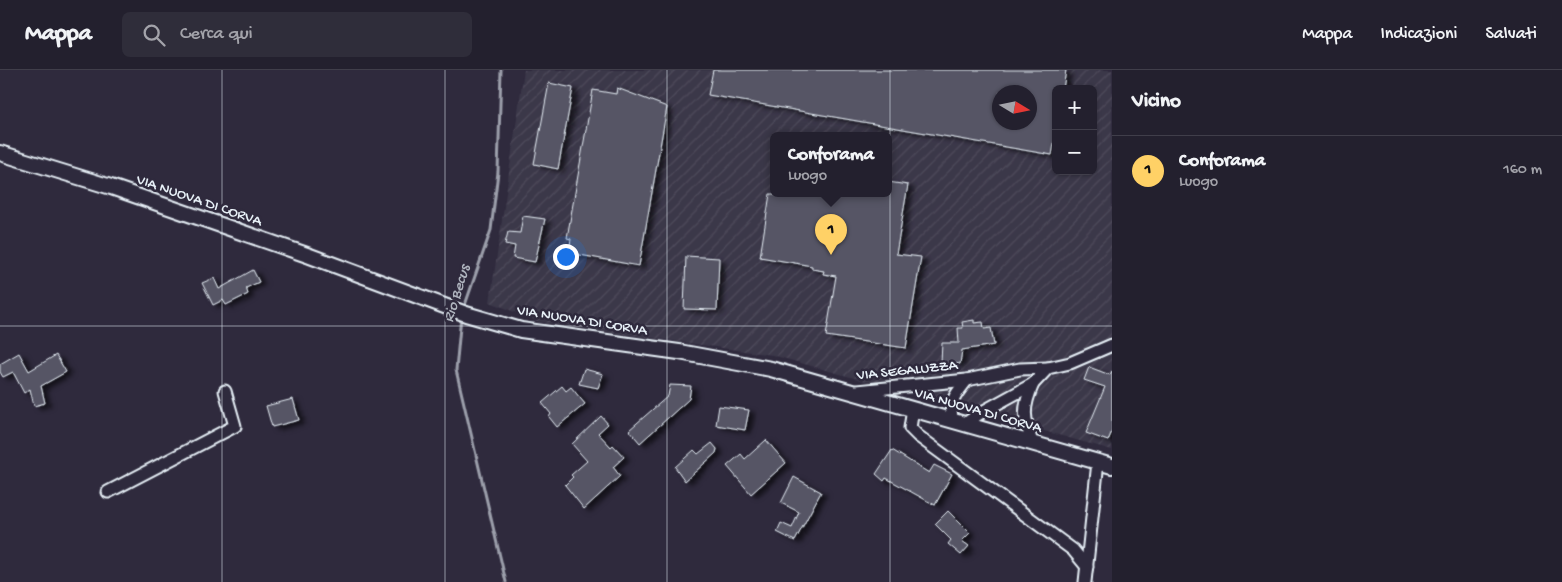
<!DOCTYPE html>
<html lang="it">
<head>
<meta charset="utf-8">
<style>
	body { margin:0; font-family:"Gochi Hand",sans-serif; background:#2f2d3a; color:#f1f3f6 }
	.controls { position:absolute; right:15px; top:15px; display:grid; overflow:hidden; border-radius:8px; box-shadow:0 1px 4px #0004 }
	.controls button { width:45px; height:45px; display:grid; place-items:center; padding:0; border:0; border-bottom:1px solid #403e4a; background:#23202e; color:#f1f3f6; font:25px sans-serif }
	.compass { position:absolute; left:992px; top:15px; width:45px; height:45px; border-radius:50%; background:#23202e; box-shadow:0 1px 4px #0004; rotate:100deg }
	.you { position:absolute; left:565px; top:186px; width:18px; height:18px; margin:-12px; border:4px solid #fff; border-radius:50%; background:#1a73e8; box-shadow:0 0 0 8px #1a73e833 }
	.badge { display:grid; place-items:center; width:32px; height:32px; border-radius:50%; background:#ffd166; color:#111; font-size:16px; font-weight:700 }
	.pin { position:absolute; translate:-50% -41px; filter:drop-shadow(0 1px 2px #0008) }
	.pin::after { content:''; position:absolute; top:26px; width:18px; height:15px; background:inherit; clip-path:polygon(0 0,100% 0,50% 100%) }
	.popup { position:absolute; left:770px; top:62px; width:122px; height:65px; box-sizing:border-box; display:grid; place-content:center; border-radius:8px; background:#23202e; filter:drop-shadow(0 1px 4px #0005); font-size:16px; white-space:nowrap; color:#a3a3aa }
	.popup b { font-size:19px; color:#f1f3f6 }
	.popup::after { content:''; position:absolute; left:50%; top:100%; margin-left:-10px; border:10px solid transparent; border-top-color:#23202e }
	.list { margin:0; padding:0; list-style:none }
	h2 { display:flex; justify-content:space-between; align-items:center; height:65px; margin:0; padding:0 20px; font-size:21px }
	h2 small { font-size:16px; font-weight:400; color:#a3a3aa }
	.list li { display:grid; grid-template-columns:32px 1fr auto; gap:15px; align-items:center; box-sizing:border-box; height:70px; padding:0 20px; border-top:1px solid #403e4a }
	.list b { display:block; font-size:19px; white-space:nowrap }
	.list p { margin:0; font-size:16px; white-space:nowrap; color:#a3a3aa }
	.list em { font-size:16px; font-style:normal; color:#a3a3aa }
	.icon { flex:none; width:28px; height:28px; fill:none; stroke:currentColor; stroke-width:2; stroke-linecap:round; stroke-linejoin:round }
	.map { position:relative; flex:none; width:1112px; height:512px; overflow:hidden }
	header { display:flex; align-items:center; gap:30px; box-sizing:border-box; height:70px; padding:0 25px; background:#23202e; border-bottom:1px solid #403e4a }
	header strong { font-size:24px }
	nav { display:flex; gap:28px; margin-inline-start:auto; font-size:18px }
	.search { width:350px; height:45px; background:#2f2d3a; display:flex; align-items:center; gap:12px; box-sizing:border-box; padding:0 18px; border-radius:8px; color:#a3a3aa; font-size:19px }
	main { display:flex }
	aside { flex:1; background:#23202e }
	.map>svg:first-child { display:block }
	.industrial { fill:url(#industrial-furrows); fill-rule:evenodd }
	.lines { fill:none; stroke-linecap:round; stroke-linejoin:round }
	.stream { stroke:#9c9fab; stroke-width:3 }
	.building { fill:#575565; stroke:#e8f1f8; fill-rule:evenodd; filter:url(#shadow) }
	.minor-casing { stroke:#e8f1f8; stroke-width:15 }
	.major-casing { stroke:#e8f1f8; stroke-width:18 }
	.minor { stroke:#2f2a3d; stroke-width:11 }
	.major { stroke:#2f2a3d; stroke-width:14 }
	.grid { fill:none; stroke:#e8f1f8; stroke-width:1; stroke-opacity:0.55 }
	.labels { text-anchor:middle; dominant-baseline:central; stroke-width:5; stroke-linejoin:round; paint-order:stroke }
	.street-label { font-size:15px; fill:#e8f1f8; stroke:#2f2a3d }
	.water-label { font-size:16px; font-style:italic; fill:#afb4be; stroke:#2f2a3d }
</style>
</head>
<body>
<header>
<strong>Mappa</strong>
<div class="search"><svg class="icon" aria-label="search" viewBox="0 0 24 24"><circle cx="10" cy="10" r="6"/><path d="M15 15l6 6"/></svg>Cerca qui</div>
<nav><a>Mappa</a><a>Indicazioni</a><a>Salvati</a></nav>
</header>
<main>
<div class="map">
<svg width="1112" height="512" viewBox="0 0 1112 512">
	<defs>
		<pattern id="industrial-furrows" width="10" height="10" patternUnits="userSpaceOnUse" patternTransform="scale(1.25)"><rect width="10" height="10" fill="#3b3749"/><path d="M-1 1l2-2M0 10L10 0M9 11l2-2" fill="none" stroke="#4e4b5b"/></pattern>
		<filter id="shadow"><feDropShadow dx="5.5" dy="3" stdDeviation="2.5" flood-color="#0009"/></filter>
	</defs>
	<rect width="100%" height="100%" fill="#2f2a3d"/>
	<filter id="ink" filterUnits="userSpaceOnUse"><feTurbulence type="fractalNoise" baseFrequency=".02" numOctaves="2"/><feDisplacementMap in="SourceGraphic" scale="10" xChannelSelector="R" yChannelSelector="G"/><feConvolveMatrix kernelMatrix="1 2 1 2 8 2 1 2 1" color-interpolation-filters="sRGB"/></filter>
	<g filter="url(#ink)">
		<!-- industrial -->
		<path class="industrial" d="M 524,0 L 1112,0 L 1112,380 L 772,285 L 539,252 L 490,232 ZM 1056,19 L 1093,19 L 1093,101 L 1056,101 ZM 999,22 L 1030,22 L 1030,52 L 999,52 ZM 774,66 L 888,66 L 888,124 L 774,124 Z"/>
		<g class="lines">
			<!-- stream -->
			<g class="stream">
				<path d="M 464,238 L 491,160 L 498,102 L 501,0"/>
				<path d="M 461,246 L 456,300 L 506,512"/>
			</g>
		</g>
		<!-- building -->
		<g class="building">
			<path d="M 713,0 L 1066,0 L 1063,19 L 1056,19 L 1056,62 L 1052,85 L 708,25 ZM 1000,22 L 1030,22 L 1030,52 L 1000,52 Z"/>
			<path d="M 549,13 L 573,18 L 558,99 L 534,94 Z"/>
			<path d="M 617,18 L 667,37 L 639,196 L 569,183 L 571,169 L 567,168 L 593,20 L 616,24 Z"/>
			<path d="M 888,112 L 908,115 L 896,184 L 921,187 L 906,278 L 826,266 L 836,206 L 823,204 L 824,201 L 812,199 L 812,196 L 760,187 L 770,124 L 888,124 Z"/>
			<path d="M 523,146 L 545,149 L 535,192 L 513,188 L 515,176 L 505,174 L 508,162 L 520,163 Z"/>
			<path d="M 686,186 L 719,188 L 717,240 L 684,239 Z"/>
			<path d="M 253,200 L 259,212 L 246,218 L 248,224 L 226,235 L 223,230 L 213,235 L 202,213 L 214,208 L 219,219 Z"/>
			<path d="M 974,250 L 974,253 L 983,252 L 984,259 L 991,258 L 994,275 L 962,280 L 960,294 L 941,292 L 942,273 L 959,273 L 958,258 L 963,258 L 962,252 Z"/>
			<path d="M 19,283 L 29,301 L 56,285 L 66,302 L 41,316 L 45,333 L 34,336 L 30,319 L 24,323 L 13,302 L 3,307 L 0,302 L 0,294 Z"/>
			<path d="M 1089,297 L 1110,305 L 1112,301 L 1112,361 L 1108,371 L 1086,363 L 1105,317 L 1084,310 Z"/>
			<path d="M 584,299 L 603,304 L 598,318 L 579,314 Z"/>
			<path d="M 670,315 L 691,316 L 689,329 L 640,373 L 629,360 L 668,326 Z"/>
			<path d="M 562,316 L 566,321 L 571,317 L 585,334 L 557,357 L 549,347 L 551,344 L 542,333 Z"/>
			<path d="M 293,329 L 299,350 L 272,357 L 266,336 Z"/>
			<path d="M 719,336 L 749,340 L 745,360 L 716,355 Z"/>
			<path d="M 601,346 L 608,354 L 598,363 L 611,377 L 613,375 L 624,387 L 613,397 L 620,406 L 584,439 L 565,415 L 573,407 L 571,405 L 587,391 L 572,374 Z"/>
			<path d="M 766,370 L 786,393 L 751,424 L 727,396 L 741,384 L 745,389 Z"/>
			<path d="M 712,373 L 717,379 L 716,383 L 685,411 L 675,397 L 694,380 L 698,384 Z"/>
			<path d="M 892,380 L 929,403 L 934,395 L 952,404 L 935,435 L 886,408 L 884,411 L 876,404 Z"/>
			<path d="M 794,407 L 821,422 L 795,471 L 777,462 L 781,453 L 792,458 L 799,442 L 781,433 Z"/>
			<path d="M 948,441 L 970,463 L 962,471 L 969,476 L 961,485 L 948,474 L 951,470 L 935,454 Z"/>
		</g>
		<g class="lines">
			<defs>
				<g id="minor">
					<path d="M 857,321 L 967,310"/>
					<path d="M 913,339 L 910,358 L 918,366 L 1073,480 L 1087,497"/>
					<path d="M 952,349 C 949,331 956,324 967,310 L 1020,299 L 1048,298"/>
					<path d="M 966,353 L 982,342 L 1033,314 L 1048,298 L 1070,293 L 1112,275"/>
					<path d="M 1032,373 C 1024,347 1022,339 1033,314"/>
					<path d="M 108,422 L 235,356 L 225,321"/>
					<path d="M 1085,512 L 1098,392"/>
				</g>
				<path id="major" d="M 0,83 L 111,117 L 310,186 L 466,244 L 521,260 L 679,282 L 771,299 L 1112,396"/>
			</defs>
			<!-- minor casing -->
			<use href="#minor" class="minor-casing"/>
			<!-- major casing -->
			<use href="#major" class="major-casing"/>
			<!-- minor -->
			<use href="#minor" class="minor"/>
			<!-- major -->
			<use href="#major" class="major"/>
		</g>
	</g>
	<!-- grid -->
	<path class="grid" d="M 222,0 L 222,512M 445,0 L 445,512M 667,0 L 667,512M 890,0 L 890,512M 0,256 L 1112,256"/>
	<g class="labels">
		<!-- street labels -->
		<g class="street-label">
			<text transform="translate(199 131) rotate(19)">VIA NUOVA DI CORVA</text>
			<text transform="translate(582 251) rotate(9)">VIA NUOVA DI CORVA</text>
			<text transform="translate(907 301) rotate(-6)">VIA SEGALUZZA</text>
			<text transform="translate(978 341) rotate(16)">VIA NUOVA DI CORVA</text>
		</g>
		<!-- water labels -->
		<g class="water-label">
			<text transform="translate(458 224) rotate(-73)">Rio Becus</text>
		</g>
	</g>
</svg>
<div class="controls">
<button>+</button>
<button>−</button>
</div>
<svg class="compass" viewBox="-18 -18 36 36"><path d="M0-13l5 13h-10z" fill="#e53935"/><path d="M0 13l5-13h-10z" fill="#a3a3aa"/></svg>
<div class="you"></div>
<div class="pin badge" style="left:831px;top:185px">1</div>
<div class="popup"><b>Conforama</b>Luogo</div>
</div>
<aside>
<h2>Vicino<small></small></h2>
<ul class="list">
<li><span class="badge">1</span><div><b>Conforama</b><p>Luogo</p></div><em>160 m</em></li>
</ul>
</aside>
</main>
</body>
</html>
